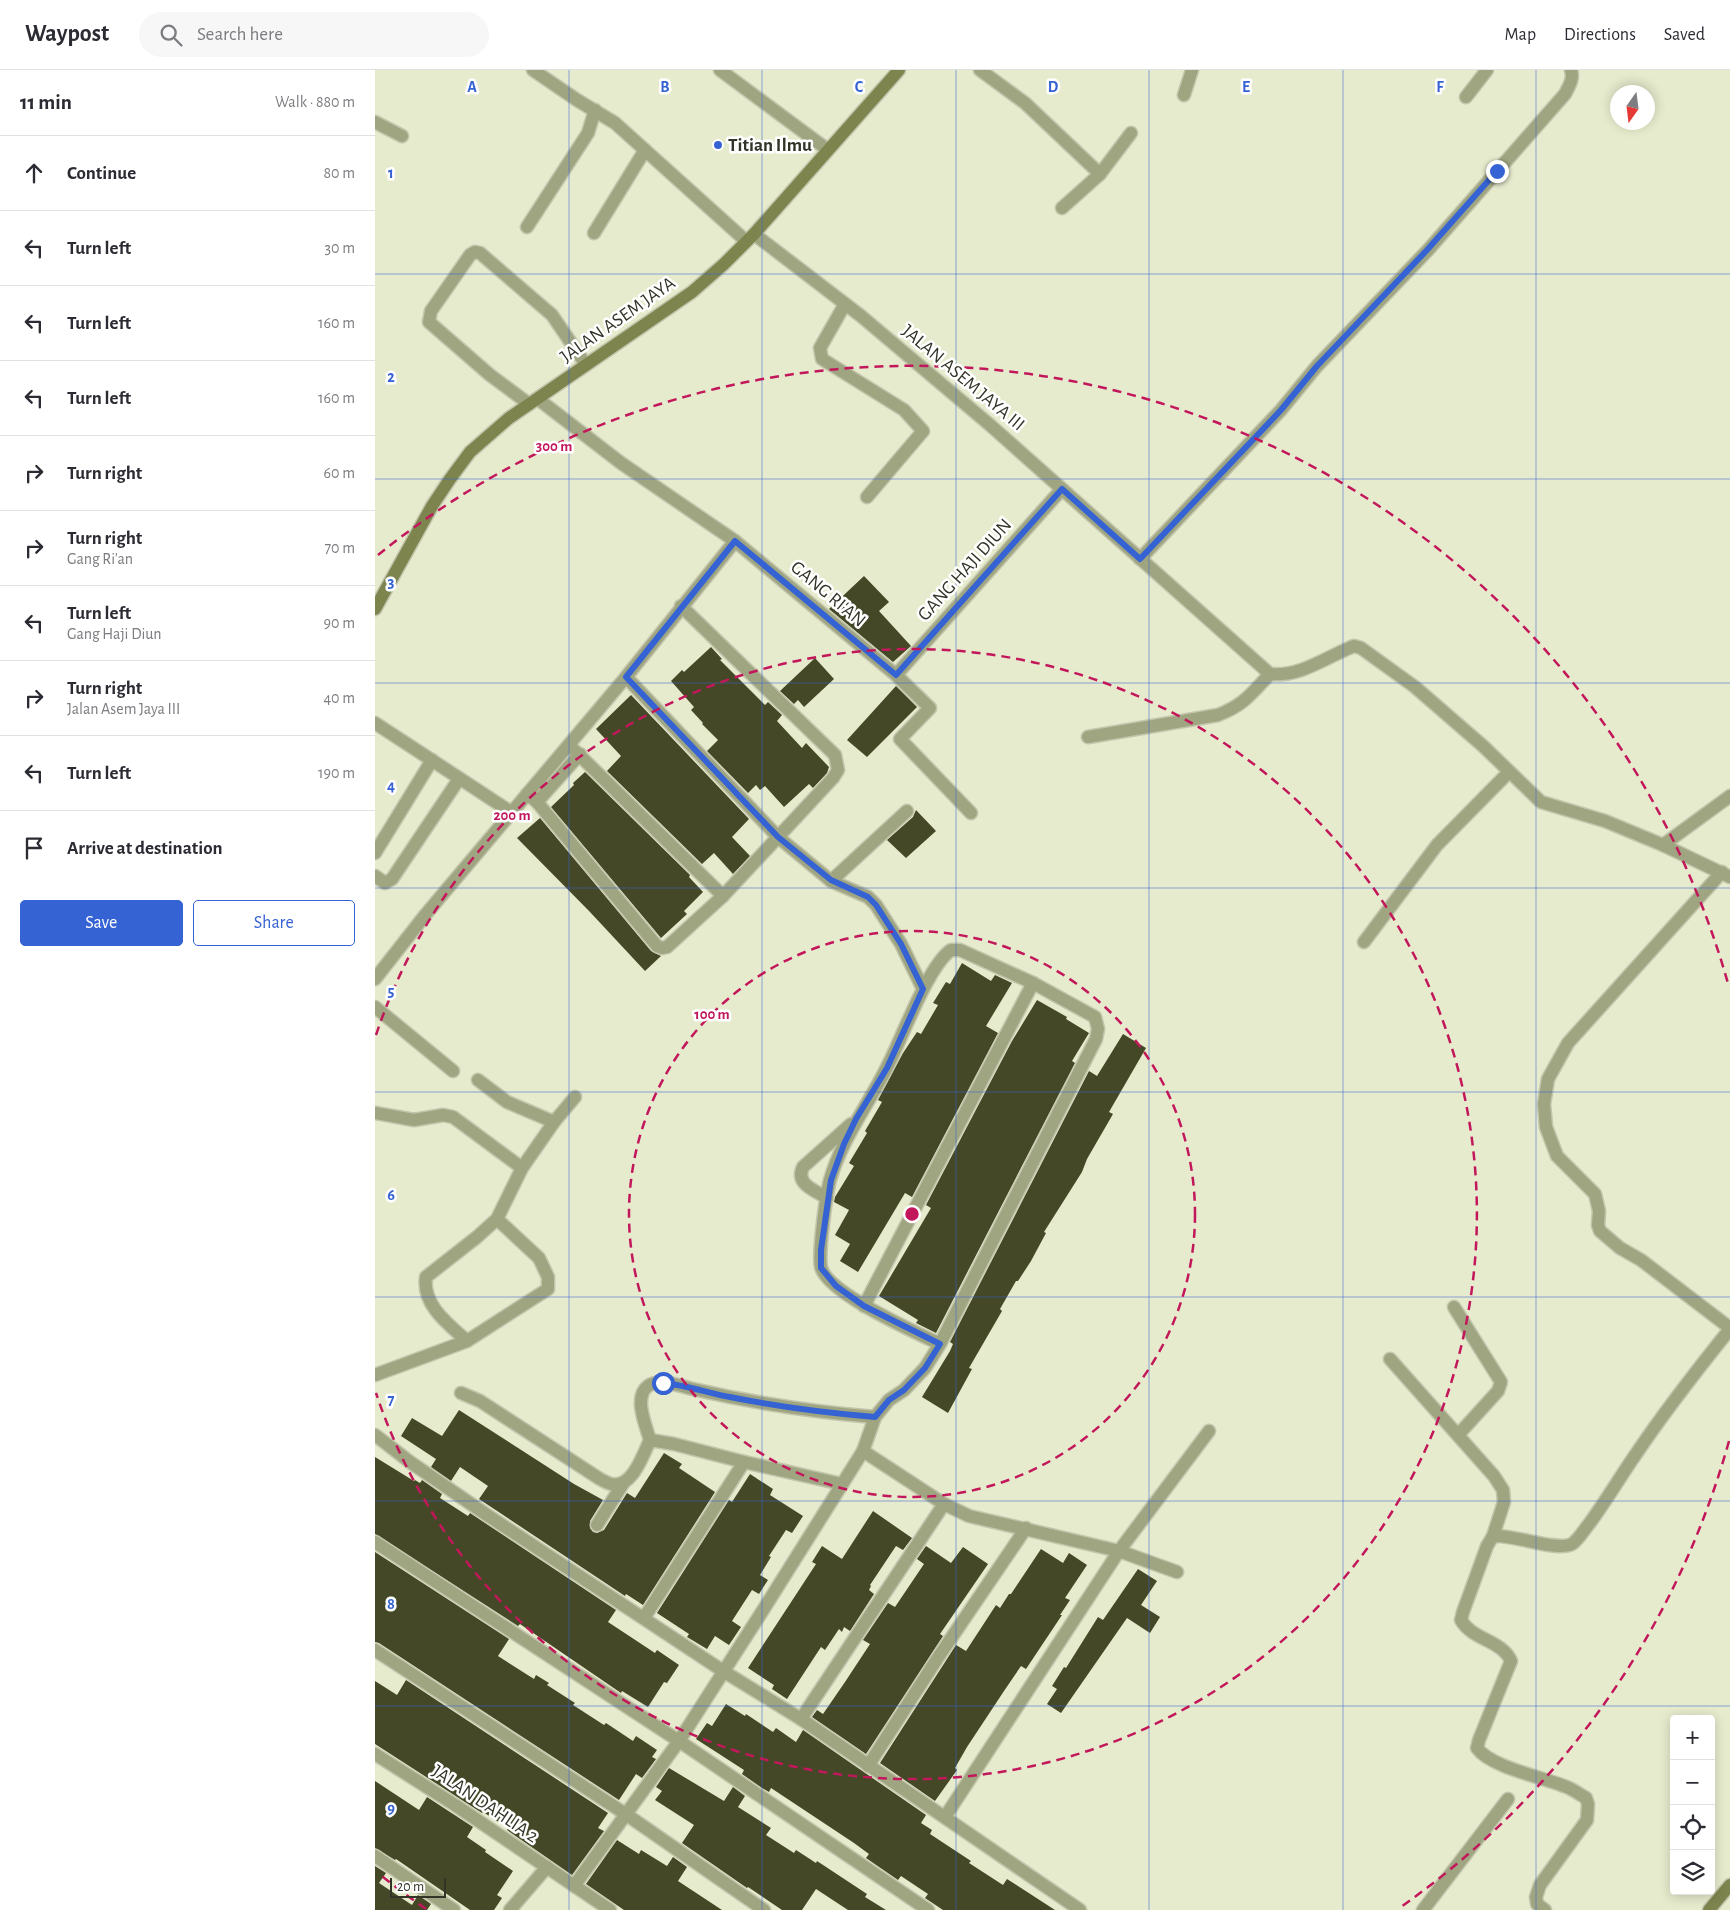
<!DOCTYPE html>
<html lang="en">
<head>
<meta charset="utf-8">
<style>
	body { margin:0; font-family:"Alegreya Sans",sans-serif; background:#f7f7f7; color:#2b2b33 }
	.controls { position:absolute; right:15px; bottom:15px; display:grid; overflow:hidden; border-radius:5px; box-shadow:0 2px 12px #0003 }
	.controls button { width:45px; height:45px; display:grid; place-items:center; padding:0; border:0; border-bottom:1px solid #e1e1e2; background:#fff; color:#2b2b33; font:25px sans-serif }
	.compass { position:absolute; left:1235px; top:15px; width:45px; height:45px; border-radius:50%; background:#fff; box-shadow:0 2px 12px #0003; rotate:194deg }
	.scale { position:absolute; left:15px; bottom:12px; width:56px; box-sizing:border-box; padding-left:5px; border:2px solid #323428; border-top:0; font-size:14px; line-height:18px; white-space:nowrap; color:#323428; -webkit-text-stroke:4px #fff; paint-order:stroke }
	.stop { position:absolute; width:15px; height:15px; margin:-11px; border:4px solid #3663d3; border-radius:50%; background:#fff }
	.stop.end { background:#3663d3; border-color:#fff; box-shadow:0 1px 5px #0008 }
	.list { margin:0; padding:0; list-style:none }
	h2 { display:flex; justify-content:space-between; align-items:center; height:65px; margin:0; padding:0 20px; font-size:21px }
	h2 small { font-size:16px; font-weight:400; color:#7c7c81 }
	.list li { display:grid; grid-template-columns:32px 1fr auto; gap:15px; align-items:center; box-sizing:border-box; height:75px; padding:0 20px; border-top:1px solid #e1e1e2 }
	.list b { display:block; font-size:19px; white-space:nowrap }
	.list p { margin:0; font-size:16px; white-space:nowrap; color:#7c7c81 }
	.list em { font-size:16px; font-style:normal; color:#7c7c81 }
	.actions { display:flex; gap:10px; padding:15px 20px }
	.actions a { flex:1; padding:11px 0; border:1px solid #3663d3; border-radius:5px; text-align:center; font-size:18px; color:#3663d3 }
	.actions .main { background:#3663d3; color:#fff }
	.icon { flex:none; width:28px; height:28px; fill:none; stroke:currentColor; stroke-width:2; stroke-linecap:round; stroke-linejoin:round }
	.map { position:relative; flex:none; width:1355px; height:1840px; overflow:hidden }
	header { display:flex; align-items:center; gap:30px; box-sizing:border-box; height:70px; padding:0 25px; background:#fff; border-bottom:1px solid #e1e1e2 }
	header strong { font-size:24px }
	nav { display:flex; gap:28px; margin-inline-start:auto; font-size:18px }
	.search { width:350px; height:45px; background:#f7f7f7; display:flex; align-items:center; gap:12px; box-sizing:border-box; padding:0 18px; border-radius:28px; color:#7c7c81; font-size:19px }
	main { display:flex }
	aside { flex:1; background:#fff }
	.map>svg:first-child { display:block }
	.building { fill:#444826 }
	.lines { fill:none; stroke-linecap:round; stroke-linejoin:round }
	.minor-casing { stroke:#c3c6ac; stroke-width:15 }
	.secondary-casing { stroke:#c3c6ac; stroke-width:15 }
	.minor { stroke:#a0a581; stroke-width:12 }
	.secondary { stroke:#7d844e; stroke-width:12 }
	.route { stroke:#3663d3; stroke-width:6 }
	.grid { fill:none; stroke:#3663d3; stroke-width:1; stroke-opacity:0.55 }
	.ring { fill:none; stroke:#c2185b; stroke-width:2.5; stroke-dasharray:9 6 }
	.poi-dot { fill:#3663d3; stroke:#fff; stroke-width:2 }
	.labels { text-anchor:middle; dominant-baseline:central; stroke-width:5; stroke-linejoin:round; paint-order:stroke }
	.poi-label { font-size:19px; font-weight:bold; fill:#323428; stroke:#fff; text-anchor:start }
	.street-label { font-size:19px; fill:#323428; stroke:#fff }
	.grid-label { font-size:16px; text-anchor:middle; font-weight:bold; fill:#3663d3; stroke:#fff; stroke-width:5; stroke-linejoin:round; paint-order:stroke }
	.centre { fill:#c2185b; stroke:#fff; stroke-width:2.5 }
	.ring-label { font-size:15px; text-anchor:middle; font-weight:bold; fill:#c2185b; stroke:#fff; stroke-width:5; stroke-linejoin:round; paint-order:stroke }
</style>
</head>
<body>
<header>
<strong>Waypost</strong>
<div class="search"><svg class="icon" aria-label="search" viewBox="0 0 24 24"><circle cx="10" cy="10" r="6"/><path d="M15 15l6 6"/></svg>Search here</div>
<nav><a>Map</a><a>Directions</a><a>Saved</a></nav>
</header>
<main>
<aside>
<h2>11 min<small>Walk · 880 m</small></h2>
<ul class="list">
<li><svg class="icon" aria-label="ahead" viewBox="0 0 24 24"><path d="M12 20V5M6 11l6-6 6 6"/></svg><div><b>Continue</b></div><em>80 m</em></li>
<li><svg class="icon" aria-label="left" viewBox="0 0 24 24"><path d="M17 20v-9H6M10 6l-5 5 5 5"/></svg><div><b>Turn left</b></div><em>30 m</em></li>
<li><svg class="icon" aria-label="left" viewBox="0 0 24 24"><path d="M17 20v-9H6M10 6l-5 5 5 5"/></svg><div><b>Turn left</b></div><em>160 m</em></li>
<li><svg class="icon" aria-label="left" viewBox="0 0 24 24"><path d="M17 20v-9H6M10 6l-5 5 5 5"/></svg><div><b>Turn left</b></div><em>160 m</em></li>
<li><svg class="icon" aria-label="right" viewBox="0 0 24 24"><path d="M7 20v-9h11M14 6l5 5-5 5"/></svg><div><b>Turn right</b></div><em>60 m</em></li>
<li><svg class="icon" aria-label="right" viewBox="0 0 24 24"><path d="M7 20v-9h11M14 6l5 5-5 5"/></svg><div><b>Turn right</b><p>Gang Ri'an</p></div><em>70 m</em></li>
<li><svg class="icon" aria-label="left" viewBox="0 0 24 24"><path d="M17 20v-9H6M10 6l-5 5 5 5"/></svg><div><b>Turn left</b><p>Gang Haji Diun</p></div><em>90 m</em></li>
<li><svg class="icon" aria-label="right" viewBox="0 0 24 24"><path d="M7 20v-9h11M14 6l5 5-5 5"/></svg><div><b>Turn right</b><p>Jalan Asem Jaya III</p></div><em>40 m</em></li>
<li><svg class="icon" aria-label="left" viewBox="0 0 24 24"><path d="M17 20v-9H6M10 6l-5 5 5 5"/></svg><div><b>Turn left</b></div><em>190 m</em></li>
<li><svg class="icon" aria-label="arrive" viewBox="0 0 24 24"><path d="M6 21V4h12l-3 4 3 4H6"/></svg><div><b>Arrive at destination</b></div></li>
</ul>
<div class="actions"><a class="main">Save</a><a>Share</a></div>
</aside>
<div class="map">
<svg width="1355" height="1840" viewBox="0 0 1355 1840">
	<rect width="100%" height="100%" fill="#e7ebcd"/>
	<!-- building -->
	<g class="building">
		<path d="M 489,506 L 514,532 L 504,541 L 536,576 L 518,592 L 454,539 Z"/>
		<path d="M 336,577 L 347,589 L 345,590 L 390,635 L 393,632 L 407,645 L 402,651 L 427,678 L 431,673 L 454,697 L 452,703 L 438,718 L 434,714 L 409,737 L 390,716 L 385,720 L 381,715 L 373,723 L 332,681 L 343,670 L 327,654 L 328,653 L 316,640 L 319,637 L 296,611 L 307,600 L 309,602 Z"/>
		<path d="M 440,588 L 459,609 L 429,637 L 423,630 L 419,634 L 405,621 Z"/>
		<path d="M 521,616 L 542,637 L 492,687 L 472,670 Z"/>
		<path d="M 256,625 L 374,749 L 357,767 L 375,786 L 358,804 L 339,783 L 327,794 L 232,701 L 246,686 L 221,659 Z"/>
		<path d="M 210,702 L 315,805 L 314,807 L 328,822 L 309,841 L 312,844 L 286,868 L 176,737 L 199,715 L 198,713 Z"/>
		<path d="M 541,740 L 561,761 L 531,788 L 512,770 L 538,747 Z"/>
		<path d="M 165,748 L 276,881 L 286,886 L 270,901 L 215,842 L 142,768 Z"/>
		<path d="M 587,893 L 616,911 L 620,905 L 637,913 L 611,956 L 623,963 L 537,1127 L 530,1123 L 483,1202 L 465,1191 L 475,1174 L 460,1165 L 474,1140 L 459,1132 L 460,1127 L 479,1096 L 474,1093 L 492,1063 L 490,1061 L 507,1032 L 503,1030 L 528,983 L 542,962 L 546,964 L 563,935 L 558,933 L 571,912 L 575,914 Z"/>
		<path d="M 662,930 L 692,947 L 691,949 L 714,963 L 697,991 L 700,993 L 561,1263 L 541,1253 L 543,1250 L 504,1226 L 556,1138 L 551,1135 L 637,971 Z"/>
		<path d="M 748,964 L 771,978 L 734,1042 L 738,1044 L 712,1089 L 707,1102 L 669,1162 L 671,1163 L 656,1191 L 643,1211 L 641,1211 L 625,1239 L 627,1241 L 594,1298 L 597,1299 L 573,1343 L 547,1327 L 575,1281 L 578,1274 L 575,1272 L 714,1001 L 722,1006 Z"/>
		<path d="M 84,1340 L 199,1414 L 228,1430 L 215,1451 L 215,1458 L 218,1462 L 222,1463 L 229,1460 L 252,1423 L 260,1428 L 289,1383 L 307,1394 L 304,1398 L 340,1422 L 268,1535 L 251,1524 L 250,1526 L 104,1429 L 113,1416 L 85,1397 L 76,1411 L 56,1397 L 61,1389 L 26,1366 L 37,1348 L 67,1366 Z"/>
		<path d="M 0,1387 L 39,1411 L 40,1410 L 45,1413 L 47,1410 L 67,1424 L 65,1428 L 93,1446 L 95,1443 L 241,1540 L 233,1552 L 280,1583 L 282,1580 L 304,1595 L 292,1613 L 289,1612 L 273,1637 L 247,1621 L 246,1623 L 145,1554 L 143,1556 L 0,1464 Z"/>
		<path d="M 375,1404 L 398,1419 L 395,1425 L 428,1446 L 417,1463 L 411,1460 L 394,1486 L 396,1487 L 385,1505 L 393,1510 L 384,1524 L 377,1520 L 357,1551 L 366,1557 L 354,1575 L 340,1566 L 332,1579 L 312,1567 L 314,1564 L 282,1543 L 354,1430 L 357,1432 Z"/>
		<path d="M 498,1441 L 537,1468 L 528,1480 L 521,1476 L 495,1515 L 496,1516 L 494,1520 L 499,1524 L 475,1561 L 469,1557 L 467,1562 L 464,1559 L 450,1580 L 446,1577 L 412,1629 L 397,1619 L 399,1615 L 373,1598 L 441,1494 L 437,1492 L 447,1476 L 467,1489 Z"/>
		<path d="M 551,1476 L 576,1493 L 588,1477 L 613,1494 L 565,1564 L 568,1566 L 491,1684 L 437,1647 L 442,1640 L 448,1644 L 470,1612 L 495,1574 L 488,1570 L 513,1533 L 520,1537 L 549,1494 L 542,1489 Z"/>
		<path d="M 666,1479 L 688,1493 L 694,1483 L 712,1495 L 690,1528 L 695,1530 L 685,1545 L 687,1545 L 651,1599 L 646,1596 L 629,1621 L 592,1677 L 580,1698 L 582,1700 L 560,1731 L 505,1693 L 581,1575 L 591,1581 L 621,1535 L 625,1538 L 634,1524 L 636,1524 Z"/>
		<path d="M 0,1482 L 134,1569 L 123,1586 L 159,1609 L 161,1605 L 174,1613 L 172,1615 L 200,1633 L 198,1635 L 229,1655 L 231,1653 L 258,1671 L 261,1666 L 282,1680 L 277,1687 L 281,1689 L 267,1708 L 261,1704 L 244,1730 L 4,1573 L 0,1572 Z"/>
		<path d="M 763,1499 L 782,1511 L 766,1535 L 785,1547 L 775,1563 L 752,1548 L 686,1643 L 672,1634 L 682,1619 L 677,1616 L 689,1597 L 691,1598 L 723,1547 L 728,1550 Z"/>
		<path d="M 31,1610 L 233,1743 L 223,1758 L 229,1761 L 197,1805 L 132,1760 L 133,1758 L 108,1742 L 107,1743 L 0,1674 L 0,1611 L 22,1625 Z"/>
		<path d="M 351,1634 L 370,1646 L 371,1644 L 398,1662 L 401,1658 L 421,1672 L 428,1660 L 551,1745 L 546,1753 L 557,1760 L 555,1764 L 596,1791 L 594,1793 L 628,1815 L 632,1809 L 680,1840 L 568,1840 L 550,1828 L 553,1824 L 526,1806 L 523,1810 L 491,1788 L 494,1784 L 479,1773 L 396,1718 L 394,1722 L 387,1718 L 367,1704 L 369,1700 L 321,1669 L 332,1653 L 337,1656 Z"/>
		<path d="M 294,1698 L 349,1731 L 358,1717 L 370,1726 L 363,1737 L 396,1758 L 391,1765 L 419,1783 L 421,1780 L 441,1793 L 442,1791 L 492,1824 L 490,1827 L 511,1840 L 473,1840 L 441,1819 L 427,1840 L 407,1840 L 373,1817 L 372,1818 L 307,1773 L 319,1755 L 280,1730 L 287,1721 L 281,1717 Z"/>
		<path d="M 0,1711 L 44,1740 L 52,1727 L 98,1757 L 92,1767 L 111,1780 L 110,1782 L 138,1801 L 122,1825 L 127,1828 L 119,1840 L 95,1840 L 21,1789 L 20,1790 L 0,1778 Z"/>
		<path d="M 242,1770 L 264,1784 L 266,1780 L 292,1796 L 298,1787 L 312,1797 L 303,1811 L 347,1840 L 249,1840 L 211,1814 Z"/>
		<path d="M 0,1796 L 11,1803 L 4,1813 L 37,1835 L 43,1825 L 56,1834 L 52,1840 L 0,1840 Z"/>
	</g>
	<g class="lines">
		<defs>
			<g id="minor">
				<path d="M 158,0 L 202,30 L 240,53 L 371,171"/>
				<path d="M 345,0 L 453,80"/>
				<path d="M 605,0 L 650,33 L 725,104"/>
				<path d="M 809,25 L 817,0"/>
				<path d="M 1091,27 L 1112,0"/>
				<path d="M 0,52 L 27,66"/>
				<path d="M 687,138 L 725,104 L 756,63"/>
				<path d="M 152,157 L 213,63 L 220,40"/>
				<path d="M 219,163 L 270,80"/>
				<path d="M 379,164 L 486,246 L 615,355 L 895,604 C 923,607 947,590 972,579 L 979,576 L 986,578 L 1040,617 L 1108,676 L 1166,732 L 1230,751 L 1288,775 L 1355,807"/>
				<path d="M 470,234 L 445,278 L 447,289 L 529,340 L 548,361 L 492,427"/>
				<path d="M 154,334 L 115,305 L 54,252 L 56,241 L 95,185 L 100,182 L 105,183 L 177,245 L 211,295"/>
				<path d="M 360,471 L 521,605 L 555,638 L 525,669 L 596,743"/>
				<path d="M 765,489 L 906,340 L 942,296 L 1053,180 L 1190,24 C 1194,16 1199,9 1196,0"/>
				<path d="M 521,605 L 687,419"/>
				<path d="M 251,607 L 403,767 L 456,811 L 493,827 L 501,835 L 526,874 L 548,919"/>
				<path d="M 0,653 L 136,742"/>
				<path d="M 713,667 L 843,645 C 869,635 876,624 895,604"/>
				<path d="M 194,675 L 348,826"/>
				<path d="M 152,724 L 162,732 L 282,876 L 287,878 L 292,877 L 348,826 L 458,708 L 463,700 L 460,685 L 306,536"/>
				<path d="M 162,732 L 205,684"/>
				<path d="M 1288,775 L 1355,726"/>
				<path d="M 0,783 L 57,690"/>
				<path d="M 1347,802 L 1193,973 L 1173,1009 L 1169,1034 L 1171,1057 L 1182,1086 L 1220,1124 L 1224,1141 L 1223,1155 L 1225,1161 L 1245,1178 L 1266,1190 L 1355,1258"/>
				<path d="M 0,806 L 10,813 L 17,809 L 84,709"/>
				<path d="M 456,811 L 532,741"/>
				<path d="M 989,872 L 1062,775 L 1134,702"/>
				<path d="M 0,909 L 51,844 L 251,607 L 360,471 L 246,393 L 163,329"/>
				<path d="M 0,937 L 78,1001"/>
				<path d="M 103,1010 L 132,1032 L 179,1052"/>
				<path d="M 0,1043 L 39,1050 L 68,1045 L 78,1047 L 147,1098"/>
				<path d="M 452,1128 C 439,1120 420,1114 428,1097 L 476,1054"/>
				<path d="M 489,1236 L 658,913"/>
				<path d="M 1079,1237 L 1126,1312 L 1123,1321 L 1083,1365"/>
				<path d="M 92,1271 C 73,1254 47,1235 51,1207 L 102,1167 L 122,1149 L 147,1098 L 179,1052 L 200,1027"/>
				<path d="M 1015,1289 L 1119,1406 L 1128,1420 L 1129,1432 L 1118,1466"/>
				<path d="M 0,1305 L 92,1271 L 173,1219 L 173,1207 L 164,1188 L 122,1149"/>
				<path d="M 86,1323 L 105,1331 L 225,1409 C 229,1411 232,1413 236,1414 C 257,1419 268,1385 275,1370 L 299,1374 L 369,1392 L 467,1414"/>
				<path d="M 0,1365 L 35,1392 L 112,1445 L 348,1601 L 426,1649 L 705,1840"/>
				<path d="M 275,1370 C 271,1356 258,1327 273,1316 C 284,1308 306,1316 318,1319 C 378,1333 439,1342 500,1347"/>
				<path d="M 488,1381 L 569,1434 L 594,1446 L 744,1481 L 802,1502"/>
				<path d="M 222,1455 L 249,1412"/>
				<path d="M 0,1472 L 304,1671 L 553,1840"/>
				<path d="M 269,1548 L 369,1392"/>
				<path d="M 0,1580 L 252,1745 L 389,1840"/>
				<path d="M 426,1649 L 569,1434"/>
				<path d="M 0,1684 L 80,1735 L 235,1840"/>
				<path d="M 493,1696 L 562,1589 L 651,1458"/>
				<path d="M 570,1747 L 744,1481 L 834,1361"/>
				<path d="M 0,1786 L 79,1840"/>
				<path d="M 199,1816 L 304,1671 L 390,1537 L 488,1381 L 500,1347 L 514,1330 L 529,1320 L 550,1298 L 565,1274 L 721,969 L 723,959 L 720,947 L 658,913 L 585,880 L 576,880 C 553,896 527,968 513,995 C 494,1034 467,1068 455,1110 C 451,1125 443,1183 446,1197 C 452,1223 540,1262 565,1274"/>
				<path d="M 135,1840 L 172,1797"/>
				<path d="M 1048,1840 L 1133,1729"/>
				<path d="M 1170,1840 L 1162,1834 L 1161,1827 L 1165,1815 L 1212,1750 L 1213,1734 L 1211,1728 C 1206,1725 1200,1721 1194,1718 C 1172,1708 1116,1698 1102,1678 L 1104,1670 L 1136,1591 C 1127,1570 1097,1570 1086,1550 L 1088,1542 L 1112,1476 L 1118,1466 C 1138,1464 1182,1482 1197,1474 C 1204,1469 1209,1460 1214,1454 C 1231,1431 1245,1407 1261,1384 C 1290,1341 1322,1300 1355,1259"/>
			</g>
			<g id="secondary">
				<path d="M 0,539 L 57,436 L 75,409 L 95,382 L 134,348 L 317,222 L 349,194 L 379,164 L 524,0"/>
				<path d="M 1334,1840 L 1355,1815"/>
			</g>
		</defs>
		<!-- minor casing -->
		<use href="#minor" class="minor-casing"/>
		<!-- secondary casing -->
		<use href="#secondary" class="secondary-casing"/>
		<!-- minor -->
		<use href="#minor" class="minor"/>
		<!-- secondary -->
		<use href="#secondary" class="secondary"/>
	</g>
	<g class="lines">
		<!-- route -->
		<path class="route" d="M 288,1313 C 311,1315 333,1323 355,1327 C 404,1337 452,1343 500,1347 L 514,1330 L 529,1320 L 550,1298 L 565,1274 L 489,1236 L 461,1216 L 446,1198 L 446,1180 L 456,1110 L 469,1074 L 481,1049 L 512,998 L 548,919 L 526,874 L 501,835 L 493,827 L 456,810 L 403,767 L 251,607 L 360,471 L 521,605 L 687,419 L 765,489 L 906,340 L 942,296 L 1052,180 L 1122,101"/>
	</g>
	<!-- grid -->
	<path class="grid" d="M 194,0 L 194,1840M 387,0 L 387,1840M 581,0 L 581,1840M 774,0 L 774,1840M 968,0 L 968,1840M 1161,0 L 1161,1840M 0,204 L 1355,204M 0,409 L 1355,409M 0,613 L 1355,613M 0,818 L 1355,818M 0,1022 L 1355,1022M 0,1227 L 1355,1227M 0,1431 L 1355,1431M 0,1636 L 1355,1636"/>
	<!-- distance rings -->
	<g class="ring">
		<circle cx="537" cy="1144" r="283"/>
		<path d="M1 965A565 565 0 1 1 1 1323"/>
		<path d="M1354 1371A848 848 0 0 1 1023 1839M51 1839A848 848 0 0 1 3 1803M3 485A848 848 0 0 1 1354 917"/>
	</g>
	<!-- markers -->
	<circle class="poi-dot" cx="343" cy="75" r="5"/>
	<g class="labels">
		<!-- poi labels -->
		<g class="poi-label">
			<text x="353" y="75">Titian Ilmu</text>
		</g>
		<!-- street labels -->
		<g class="street-label">
			<text transform="translate(243 250) rotate(-35)">JALAN ASEM JAYA</text>
			<text transform="translate(588 308) rotate(40)">JALAN ASEM JAYA III</text>
			<text transform="translate(590 500) rotate(-48)">GANG HAJI DIUN</text>
			<text transform="translate(453 524) rotate(40)">GANG RI'AN</text>
			<text transform="translate(110 1734) rotate(34)">JALAN DAHLIA 2</text>
		</g>
	</g>
	<g class="grid-label">
		<text x="97" y="22">A</text>
		<text x="290" y="22">B</text>
		<text x="484" y="22">C</text>
		<text x="678" y="22">D</text>
		<text x="871" y="22">E</text>
		<text x="1065" y="22">F</text>
		<text x="16" y="108">1</text>
		<text x="16" y="312">2</text>
		<text x="16" y="517">3</text>
		<text x="16" y="721">4</text>
		<text x="16" y="926">5</text>
		<text x="16" y="1130">6</text>
		<text x="16" y="1335">7</text>
		<text x="16" y="1539">8</text>
		<text x="16" y="1743">9</text>
	</g>
	<circle cx="537" cy="1144" r="8" class="centre"/>
	<g class="ring-label">
		<text x="179" y="381">300 m</text>
		<text x="137" y="750">200 m</text>
		<text x="337" y="949">100 m</text>
	</g>
</svg>
<div class="controls">
<button>+</button>
<button>−</button>
<button><svg class="icon" aria-label="locate" viewBox="0 0 24 24"><circle cx="12" cy="12" r="6"/><path d="M12 2v4M12 18v4M2 12h4M18 12h4"/></svg></button>
<button><svg class="icon" aria-label="layers" viewBox="0 0 24 24"><path d="M12 4l9 5-9 5-9-5zM3 14l9 5 9-5"/></svg></button>
</div>
<svg class="compass" viewBox="-18 -18 36 36"><path d="M0-13l5 13h-10z" fill="#e53935"/><path d="M0 13l5-13h-10z" fill="#7c7c81"/></svg>
<div class="scale">20 m</div>
<div class="stop" style="left:288px;top:1313px"></div>
<div class="stop end" style="left:1122px;top:101px"></div>
</div>
</main>
</body>
</html>
